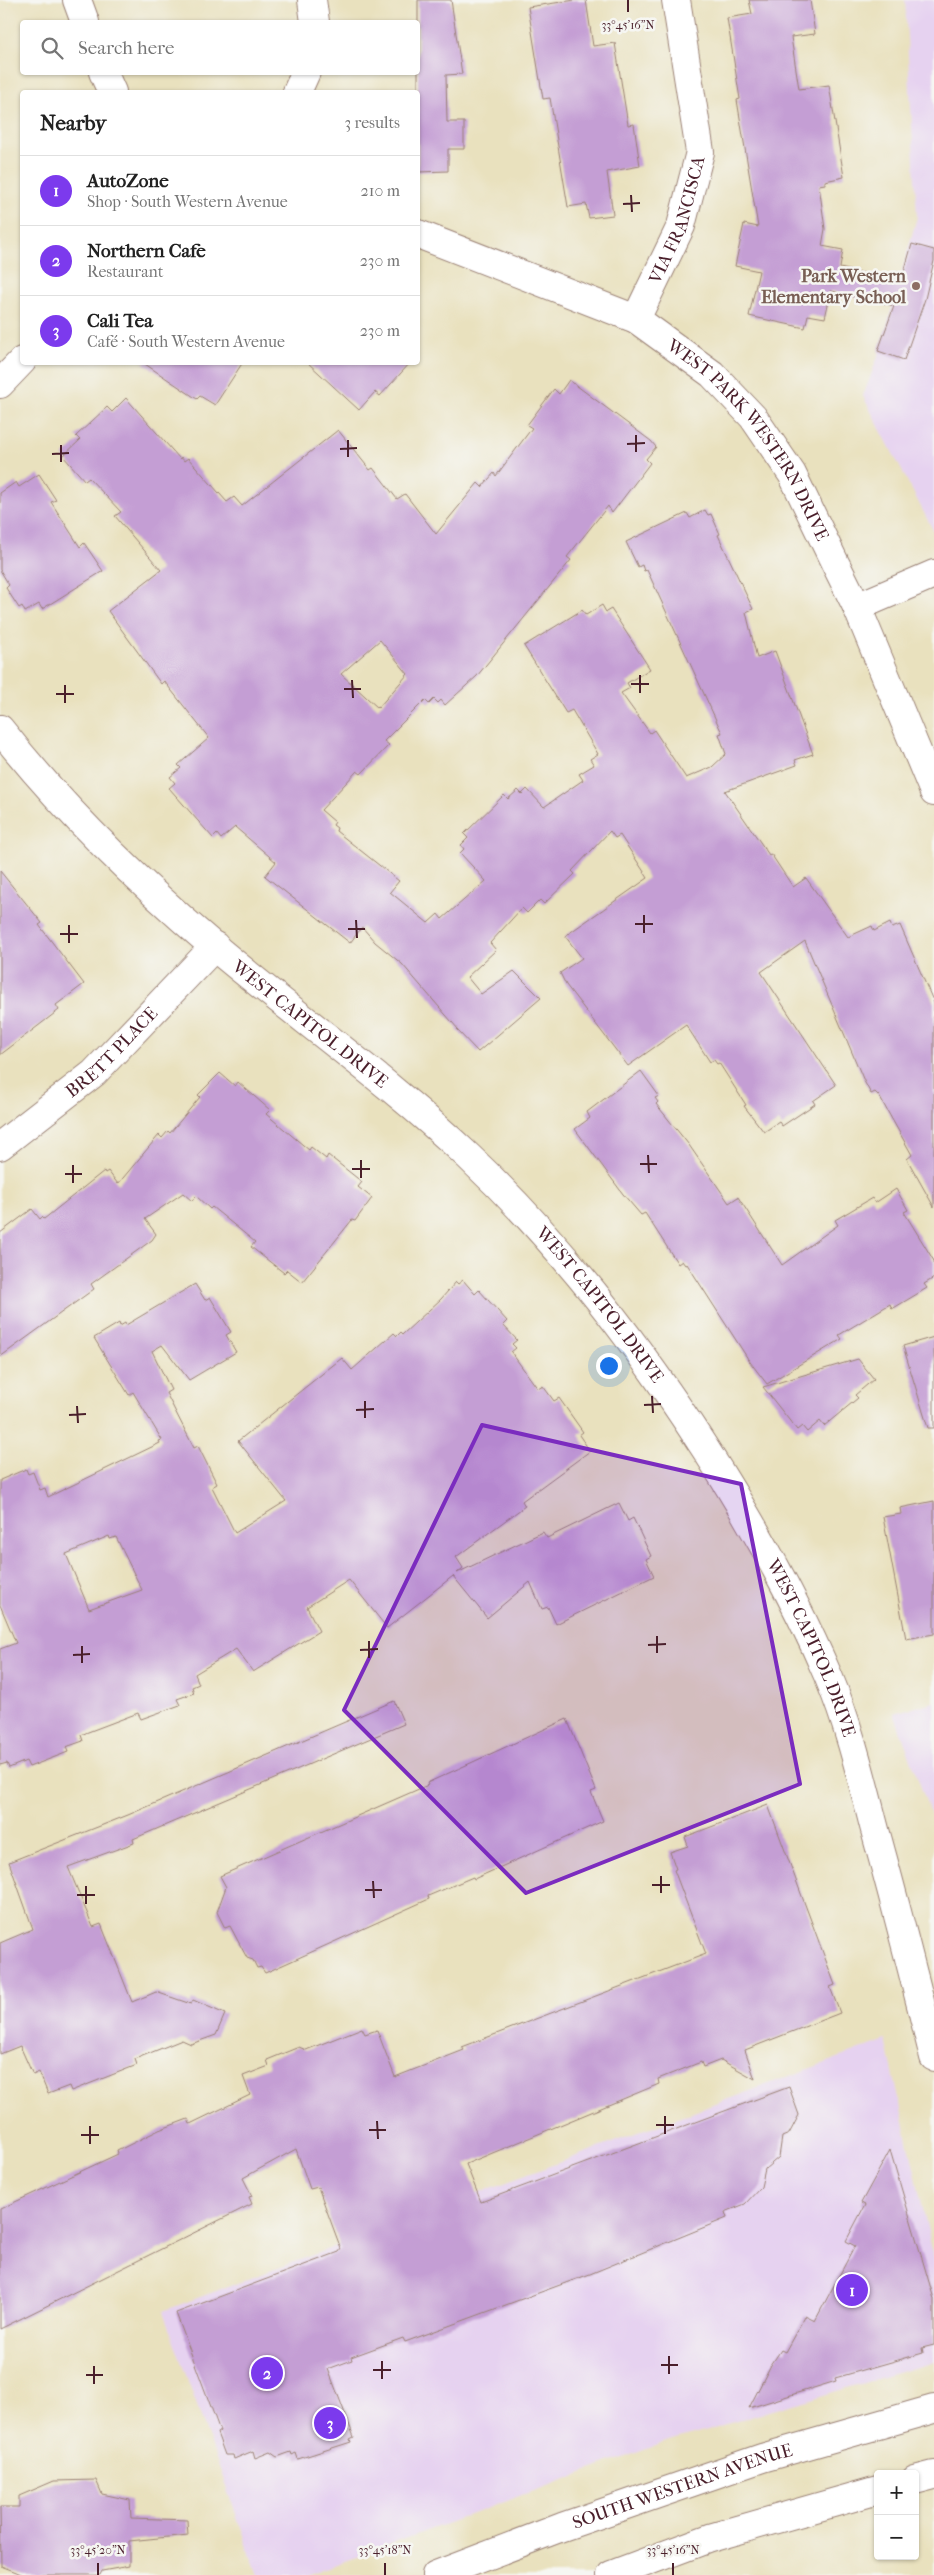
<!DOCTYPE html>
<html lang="en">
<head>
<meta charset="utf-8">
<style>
	body { margin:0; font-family:"IM FELL French Canon",serif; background:#f6f6f6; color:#222 }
	.controls { position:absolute; right:15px; bottom:15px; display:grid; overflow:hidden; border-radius:5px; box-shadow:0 1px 4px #0004 }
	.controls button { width:45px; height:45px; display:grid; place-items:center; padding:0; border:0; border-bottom:1px solid #e0e0e0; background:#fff; color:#222; font:25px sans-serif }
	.you { position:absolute; left:608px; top:1365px; width:18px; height:18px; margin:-12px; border:4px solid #fff; border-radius:50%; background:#1a73e8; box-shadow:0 0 0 8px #1a73e833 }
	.badge { display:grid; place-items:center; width:32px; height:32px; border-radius:50%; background:#7c3aed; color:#fff; font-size:16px; font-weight:700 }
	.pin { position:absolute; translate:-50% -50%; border:2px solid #fff; box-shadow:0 1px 5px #0006 }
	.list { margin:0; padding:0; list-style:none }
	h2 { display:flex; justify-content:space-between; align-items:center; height:65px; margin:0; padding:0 20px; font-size:21px }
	h2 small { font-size:16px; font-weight:400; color:#767676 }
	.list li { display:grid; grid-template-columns:32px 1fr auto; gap:15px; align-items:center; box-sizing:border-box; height:70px; padding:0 20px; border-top:1px solid #e0e0e0 }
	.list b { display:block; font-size:19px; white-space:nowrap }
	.list p { margin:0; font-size:16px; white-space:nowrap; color:#767676 }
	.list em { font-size:16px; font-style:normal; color:#767676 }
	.icon { flex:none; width:28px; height:28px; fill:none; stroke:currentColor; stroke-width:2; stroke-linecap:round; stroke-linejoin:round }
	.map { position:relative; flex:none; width:934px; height:2575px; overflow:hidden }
	.search { position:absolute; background:#fff; box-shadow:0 1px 4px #0004; left:20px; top:20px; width:400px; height:55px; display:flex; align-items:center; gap:12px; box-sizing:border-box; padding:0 18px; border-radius:5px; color:#767676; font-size:19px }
	.panel { position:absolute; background:#fff; box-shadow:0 1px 4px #0004; left:20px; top:90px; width:400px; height:275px; border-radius:5px }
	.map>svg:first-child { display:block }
	.built { fill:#e6d2f0 }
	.building { fill:#c49ed4; fill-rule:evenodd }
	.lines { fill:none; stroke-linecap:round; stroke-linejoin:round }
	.minor-casing { stroke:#9a8074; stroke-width:30 }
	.major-casing { stroke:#9a8074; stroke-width:30 }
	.minor { stroke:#fff; stroke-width:28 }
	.major { stroke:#fff; stroke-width:28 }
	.marked { fill:#7b2cbf; fill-opacity:0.2; stroke:#7b2cbf; stroke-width:4; stroke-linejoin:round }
	.ticks { fill:none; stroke:#4a1f2b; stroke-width:2 }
	.education-dot { fill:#8d6e63; stroke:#f6f6f2; stroke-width:2 }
	.labels { text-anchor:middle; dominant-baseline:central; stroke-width:5; stroke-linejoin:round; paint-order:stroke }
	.street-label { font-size:18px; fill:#4a1f2b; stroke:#f6f6f2 }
	.education-label { font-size:18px; font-weight:bold; fill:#785e54; stroke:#f6f6f2; text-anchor:end }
	.ticks-label { font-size:12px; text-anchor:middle; fill:#4a1f2b; stroke:#f6f6f2; stroke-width:5; stroke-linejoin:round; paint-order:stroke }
</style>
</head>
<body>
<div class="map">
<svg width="934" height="2575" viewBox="0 0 934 2575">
	<rect width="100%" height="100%" fill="#f6f6f2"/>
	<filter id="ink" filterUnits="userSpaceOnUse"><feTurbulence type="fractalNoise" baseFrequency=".02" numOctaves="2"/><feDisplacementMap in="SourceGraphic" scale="10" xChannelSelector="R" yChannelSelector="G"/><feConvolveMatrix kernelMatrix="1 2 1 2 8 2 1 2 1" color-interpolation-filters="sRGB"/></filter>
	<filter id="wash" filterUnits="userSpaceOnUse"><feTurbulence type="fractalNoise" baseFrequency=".0096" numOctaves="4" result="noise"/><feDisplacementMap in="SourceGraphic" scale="20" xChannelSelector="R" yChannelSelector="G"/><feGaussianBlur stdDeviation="1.12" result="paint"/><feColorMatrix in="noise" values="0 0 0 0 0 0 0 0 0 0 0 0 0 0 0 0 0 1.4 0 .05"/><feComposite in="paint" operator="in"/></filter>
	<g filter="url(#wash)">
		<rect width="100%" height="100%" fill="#e9e1be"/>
		<!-- built -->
		<g class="built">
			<path d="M 905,0 L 934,0 L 934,532 L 863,396 L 879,354 L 917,217 Z"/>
			<path d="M 934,1702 L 934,1823 L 894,1713 Z"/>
			<path d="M 886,2040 L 934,2259 L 934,2362 L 663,2443 L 308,2575 L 258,2575 L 163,2311 Z"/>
		</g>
		<g id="blocks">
			<!-- building -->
			<g class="building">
				<path d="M 418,0 L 451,0 L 462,74 L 446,75 L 447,122 L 464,122 L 464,149 L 448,149 L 448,171 L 418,172 Z"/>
				<path d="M 575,0 L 586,0 L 593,46 L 615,43 L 628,125 L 634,124 L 640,166 L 607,172 L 613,215 L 589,218 L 586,204 L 568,207 L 550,98 L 543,99 L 528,7 Z"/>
				<path d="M 749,0 L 810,0 L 815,34 L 791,37 L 799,89 L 829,85 L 844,177 L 825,181 L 825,184 L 819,185 L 825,229 L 822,246 L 843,250 L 840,268 L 901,283 L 912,244 L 934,250 L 934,261 L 925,299 L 904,360 L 878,351 L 894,306 L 831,291 L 825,318 L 808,315 L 805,328 L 749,316 L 759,271 L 735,266 L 744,224 L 758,227 L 737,100 L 740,99 L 727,18 L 752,14 Z"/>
				<path d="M 142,362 L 243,362 L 215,405 L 200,396 L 197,399 Z"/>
				<path d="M 307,362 L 411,362 L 380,396 L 375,392 L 359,410 Z"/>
				<path d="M 569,380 L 651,441 L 656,447 L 646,459 L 650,463 L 612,513 L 608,506 L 567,557 L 571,560 L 477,676 L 445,705 L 441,700 L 438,703 L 434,699 L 429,704 L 425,700 L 384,741 L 389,745 L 361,774 L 357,771 L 321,810 L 335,822 L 333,825 L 337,828 L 336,831 L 399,881 L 390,892 L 428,923 L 438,914 L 442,919 L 486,881 L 460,853 L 464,849 L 461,845 L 468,838 L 464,834 L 504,795 L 508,799 L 518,790 L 522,794 L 527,789 L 544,807 L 583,780 L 579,774 L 594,765 L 590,759 L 598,754 L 572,710 L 566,713 L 524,646 L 582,610 L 586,615 L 602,605 L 606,612 L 611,609 L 650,669 L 627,683 L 630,688 L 621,693 L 650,733 L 654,730 L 686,778 L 712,767 L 726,754 L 719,734 L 722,733 L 647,570 L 644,571 L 642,565 L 638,567 L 626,542 L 687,513 L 690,518 L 705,510 L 708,515 L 711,514 L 720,534 L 718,535 L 753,609 L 746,612 L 757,658 L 775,651 L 813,754 L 795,760 L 797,765 L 725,791 L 769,855 L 771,854 L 793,887 L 806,878 L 848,937 L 872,926 L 874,931 L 890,923 L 892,928 L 900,925 L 934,1003 L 934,1207 L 907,1159 L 912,1155 L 879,1096 L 875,1092 L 871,1094 L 864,1081 L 805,941 L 761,972 L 836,1085 L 813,1101 L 815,1104 L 782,1126 L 779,1122 L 764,1132 L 744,1106 L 746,1105 L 719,1063 L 717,1064 L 714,1060 L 710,1062 L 686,1025 L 628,1066 L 566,985 L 560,973 L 582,958 L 565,936 L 648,878 L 620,835 L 615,838 L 610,831 L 572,871 L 575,874 L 544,904 L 540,900 L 527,913 L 522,908 L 490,943 L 496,950 L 467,977 L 481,994 L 514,971 L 541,998 L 478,1052 L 457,1030 L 458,1029 L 402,964 L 375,942 L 362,927 L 350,943 L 265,876 L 276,862 L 235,827 L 221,839 L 217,834 L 213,838 L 169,788 L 175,783 L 170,777 L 181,768 L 178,765 L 209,738 L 164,681 L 161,684 L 108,611 L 161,570 L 115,516 L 121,512 L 89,478 L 85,481 L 63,456 L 80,440 L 76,436 L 107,407 L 112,412 L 126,398 L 180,459 L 181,457 L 184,461 L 188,458 L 227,502 L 234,497 L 242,506 L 338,430 L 370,470 L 373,468 L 397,499 L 405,494 L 436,534 L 478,483 L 482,487 L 494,473 L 496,476 L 532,428 L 527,425 L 554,389 L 559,394 ZM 380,640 L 408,674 L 378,708 L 341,674 Z"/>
				<path d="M 39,474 L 56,500 L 51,502 L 80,547 L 84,543 L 103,571 L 42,609 L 39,604 L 25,612 L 22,606 L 19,608 L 6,588 L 9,585 L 0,570 L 0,493 L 16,482 L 19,487 Z"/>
				<path d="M 0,871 L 42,923 L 39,925 L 84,984 L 56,1005 L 59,1010 L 0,1055 Z"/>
				<path d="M 641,1071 L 659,1096 L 655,1098 L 658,1102 L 656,1104 L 689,1145 L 729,1203 L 738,1197 L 782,1265 L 838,1225 L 835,1220 L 872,1198 L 875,1203 L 896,1189 L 908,1210 L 904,1212 L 934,1261 L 934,1278 L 924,1284 L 927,1288 L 892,1309 L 890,1304 L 839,1335 L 842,1339 L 767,1384 L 750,1362 L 687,1264 L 685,1265 L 682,1261 L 678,1264 L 645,1213 L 641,1215 L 623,1194 L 575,1129 L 590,1118 L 587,1112 Z"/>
				<path d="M 220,1073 L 235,1086 L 238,1082 L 270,1110 L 266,1114 L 309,1150 L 311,1147 L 326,1159 L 328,1155 L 362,1182 L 358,1187 L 372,1198 L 355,1221 L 352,1220 L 302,1282 L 287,1270 L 284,1273 L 251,1247 L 255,1242 L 212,1207 L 210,1209 L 196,1196 L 192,1201 L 183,1193 L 145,1219 L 156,1234 L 152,1240 L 91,1284 L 94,1289 L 0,1357 L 0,1233 L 32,1209 L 40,1219 L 42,1217 L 44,1219 L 104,1171 L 105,1173 L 108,1171 L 118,1184 L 159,1135 L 162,1138 L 168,1131 L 170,1133 L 200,1097 L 198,1095 Z"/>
				<path d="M 463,1280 L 475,1294 L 479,1290 L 507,1321 L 503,1325 L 517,1340 L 512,1344 L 516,1348 L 511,1352 L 538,1389 L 543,1386 L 554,1401 L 559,1398 L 583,1432 L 579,1435 L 590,1451 L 522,1501 L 525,1506 L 456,1557 L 463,1568 L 457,1573 L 543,1532 L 547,1538 L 619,1503 L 628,1521 L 633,1518 L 651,1556 L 646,1559 L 654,1576 L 556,1624 L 548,1607 L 542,1609 L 530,1582 L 487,1618 L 453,1576 L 387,1628 L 349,1580 L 307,1607 L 319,1631 L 253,1672 L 236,1649 L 195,1674 L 199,1684 L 192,1687 L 194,1693 L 177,1699 L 180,1705 L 141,1719 L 138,1713 L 88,1732 L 81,1735 L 83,1741 L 66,1747 L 68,1752 L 29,1767 L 26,1761 L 9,1768 L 7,1763 L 0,1765 L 0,1649 L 16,1643 L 0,1605 L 0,1480 L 26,1469 L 28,1474 L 33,1472 L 40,1490 L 45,1488 L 48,1497 L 160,1443 L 159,1441 L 162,1440 L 133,1392 L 129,1395 L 94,1338 L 119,1323 L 120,1326 L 125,1323 L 126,1325 L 195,1284 L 205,1300 L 210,1297 L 231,1332 L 226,1335 L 236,1352 L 189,1380 L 162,1345 L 152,1351 L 171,1390 L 166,1393 L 194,1448 L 198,1446 L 217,1484 L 212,1487 L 235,1533 L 286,1501 L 238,1441 L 342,1358 L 352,1370 L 394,1333 L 397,1336 L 401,1332 L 403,1334 L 441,1299 L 456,1282 L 458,1284 ZM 109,1536 L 110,1539 L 116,1537 L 142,1590 L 89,1609 L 66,1554 Z"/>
				<path d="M 934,1337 L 934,1428 L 928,1428 L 903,1346 Z"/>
				<path d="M 858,1359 L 874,1379 L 855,1395 L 858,1398 L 824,1426 L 820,1421 L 807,1432 L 802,1426 L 797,1430 L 763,1387 Z"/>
				<path d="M 934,1501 L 934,1634 L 906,1639 L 883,1517 L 901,1514 L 900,1508 Z"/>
				<path d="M 394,1701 L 404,1724 L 133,1839 L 134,1843 L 68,1867 L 93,1927 L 101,1924 L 132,2002 L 156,1992 L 191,2004 L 193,2000 L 225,2014 L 216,2035 L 191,2044 L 182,2040 L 135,2059 L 137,2065 L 71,2091 L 69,2086 L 48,2094 L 39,2072 L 33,2075 L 20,2046 L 0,2054 L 0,1943 L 33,1929 L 9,1862 L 128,1815 Z"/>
				<path d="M 567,1719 L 596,1790 L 591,1792 L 603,1821 L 474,1879 L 473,1877 L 428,1896 L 429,1899 L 265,1973 L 261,1967 L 257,1968 L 253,1960 L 247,1958 L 230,1926 L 225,1928 L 217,1912 L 226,1887 L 220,1876 L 428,1785 L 427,1783 Z"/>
				<path d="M 768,1805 L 835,1985 L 830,1987 L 840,2013 L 745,2050 L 755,2079 L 721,2060 L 703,2067 L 701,2062 L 658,2079 L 659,2084 L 466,2164 L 481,2202 L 789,2087 L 799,2115 L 789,2134 L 782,2137 L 779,2157 L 765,2169 L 761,2187 L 745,2204 L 725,2212 L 727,2218 L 590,2274 L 405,2342 L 403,2338 L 351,2357 L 352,2360 L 328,2369 L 354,2437 L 350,2439 L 351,2442 L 298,2459 L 296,2453 L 292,2455 L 291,2452 L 277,2457 L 270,2452 L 255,2458 L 253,2451 L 234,2459 L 233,2455 L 225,2455 L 217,2433 L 220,2431 L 176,2313 L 339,2252 L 341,2249 L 318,2187 L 310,2189 L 296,2149 L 243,2178 L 252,2196 L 249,2197 L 252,2204 L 0,2329 L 0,2209 L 118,2154 L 117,2151 L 159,2130 L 188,2119 L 190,2124 L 250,2095 L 243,2076 L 269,2066 L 267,2060 L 299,2047 L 306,2050 L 362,2028 L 365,2034 L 377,2030 L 395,2077 L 464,2050 L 462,2047 L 706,1954 L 674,1870 L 676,1869 L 670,1852 L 688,1846 L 685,1837 Z"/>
				<path d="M 890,2150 L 934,2299 L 934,2345 L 922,2348 L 923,2353 L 835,2378 L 836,2381 L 749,2408 L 771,2365 L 781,2350 L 785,2352 L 805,2316 L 815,2321 L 855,2246 L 846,2241 L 865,2205 L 861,2203 Z"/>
				<path d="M 96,2480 L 102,2494 L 130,2500 L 131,2518 L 187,2520 L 188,2535 L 129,2541 L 129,2566 L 102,2571 L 100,2575 L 24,2575 L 1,2566 L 0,2507 L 19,2507 L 19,2496 L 54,2481 Z"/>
			</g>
		</g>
	</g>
	<g filter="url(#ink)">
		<use href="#blocks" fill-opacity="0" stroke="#9a8074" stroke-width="1"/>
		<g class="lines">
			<defs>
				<g id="minor">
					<path d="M 77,0 L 85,22"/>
					<path d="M 312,0 L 315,22"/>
					<path d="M 103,72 L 112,92"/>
					<path d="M 297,92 L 306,72"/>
					<path id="s1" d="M 418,234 L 636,319 L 712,374 L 753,417 L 792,474 L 835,563 L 857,607 L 934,792"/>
					<path id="s2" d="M 636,319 L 681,226 L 700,152 L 676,0"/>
					<path d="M 0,384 L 22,361"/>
					<path d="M 857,607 L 934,574"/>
					<path id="s3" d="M 0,729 C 62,808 135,879 211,944 C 296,1016 388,1080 469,1157 C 561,1244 638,1344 706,1450 C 752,1522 795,1598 829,1678 C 849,1725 862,1780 875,1830 C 896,1905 915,1981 934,2057"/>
					<path id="s4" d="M 0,1146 L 94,1073 L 215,946"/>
				</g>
				<g id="major">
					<path d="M 915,2480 L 934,2475"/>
					<path id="s5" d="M 436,2575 L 562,2527 L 762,2458 L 934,2409"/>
					<path d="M 611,2575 L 710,2538 L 878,2490"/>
				</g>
			</defs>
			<!-- minor casing -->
			<use href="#minor" class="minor-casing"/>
			<!-- major casing -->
			<use href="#major" class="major-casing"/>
			<!-- minor -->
			<use href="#minor" class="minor"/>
			<!-- major -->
			<use href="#major" class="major"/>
		</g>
	</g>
	<!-- marked area -->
	<path class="marked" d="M 482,1425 L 741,1484 L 800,1784 L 526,1893 L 344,1710 Z"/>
	<!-- ticks -->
	<path class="ticks" d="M 628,0 L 628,12M 631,195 L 632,212M 623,204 L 640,203M 636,435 L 636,452M 348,440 L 348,457M 627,444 L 645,443M 61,445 L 61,462M 340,449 L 357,448M 52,454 L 69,453M 640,675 L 640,693M 352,680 L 353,698M 631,684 L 649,684M 65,685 L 65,703M 344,689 L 361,689M 56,694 L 74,694M 644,915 L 644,933M 356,920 L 357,938M 635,924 L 653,924M 69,925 L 69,943M 348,929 L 365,929M 60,934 L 78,934M 648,1155 L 649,1173M 361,1160 L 361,1178M 640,1164 L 657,1164M 73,1165 L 73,1183M 352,1169 L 370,1169M 65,1174 L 82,1174M 652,1396 L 653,1413M 365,1401 L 365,1418M 644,1405 L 661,1404M 77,1406 L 78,1423M 356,1410 L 374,1409M 69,1415 L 86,1414M 657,1636 L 657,1653M 369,1641 L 369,1658M 648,1645 L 666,1644M 82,1646 L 82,1663M 360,1650 L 378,1649M 73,1655 L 90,1654M 661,1876 L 661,1893M 373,1881 L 374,1898M 652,1885 L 670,1885M 86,1886 L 86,1904M 365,1890 L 382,1890M 77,1895 L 95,1895M 665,2116 L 665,2134M 377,2121 L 378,2139M 656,2125 L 674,2125M 90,2126 L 90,2144M 369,2130 L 386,2130M 81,2135 L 99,2135M 669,2356 L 669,2374M 382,2361 L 382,2379M 661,2365 L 678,2365M 94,2366 L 94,2384M 373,2370 L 391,2370M 86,2375 L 103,2375M 98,2563 L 98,2575M 385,2563 L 385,2575M 673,2563 L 673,2575"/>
	<!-- markers -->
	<circle class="education-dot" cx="916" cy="286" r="5"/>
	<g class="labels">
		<!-- street labels -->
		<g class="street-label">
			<text stroke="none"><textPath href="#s2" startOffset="108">VIA FRANCISCA</textPath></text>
			<text stroke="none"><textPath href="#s1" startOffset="402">WEST PARK WESTERN DRIVE</textPath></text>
			<text stroke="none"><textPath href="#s3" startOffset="429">WEST CAPITOL DRIVE</textPath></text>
			<text stroke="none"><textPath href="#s4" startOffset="146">BRETT PLACE</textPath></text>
			<text stroke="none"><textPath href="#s3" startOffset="834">WEST CAPITOL DRIVE</textPath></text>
			<text stroke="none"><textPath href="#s3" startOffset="1239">WEST CAPITOL DRIVE</textPath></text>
			<text stroke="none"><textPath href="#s5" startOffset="262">SOUTH WESTERN AVENUE</textPath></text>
		</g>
		<!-- education labels -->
		<g class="education-label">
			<text x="906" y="276">Park Western<tspan x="906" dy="21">Elementary School</tspan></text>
		</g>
	</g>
	<g class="ticks-label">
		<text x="628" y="29">33°45'16"N</text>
		<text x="98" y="2554">33°45'20"N</text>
		<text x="385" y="2554">33°45'18"N</text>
		<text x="673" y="2554">33°45'16"N</text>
	</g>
</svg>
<div class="controls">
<button>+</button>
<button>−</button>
</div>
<div class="you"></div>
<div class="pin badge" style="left:852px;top:2290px">1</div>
<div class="pin badge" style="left:267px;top:2373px">2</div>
<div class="pin badge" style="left:330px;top:2423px">3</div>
<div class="search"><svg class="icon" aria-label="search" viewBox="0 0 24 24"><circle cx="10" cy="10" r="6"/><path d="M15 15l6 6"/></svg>Search here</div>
<section class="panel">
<h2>Nearby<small>3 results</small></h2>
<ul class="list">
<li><span class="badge">1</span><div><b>AutoZone</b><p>Shop · South Western Avenue</p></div><em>210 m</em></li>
<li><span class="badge">2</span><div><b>Northern Cafe</b><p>Restaurant</p></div><em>230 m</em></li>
<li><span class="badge">3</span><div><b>Cali Tea</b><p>Café · South Western Avenue</p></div><em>230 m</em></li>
</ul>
</section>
</div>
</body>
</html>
